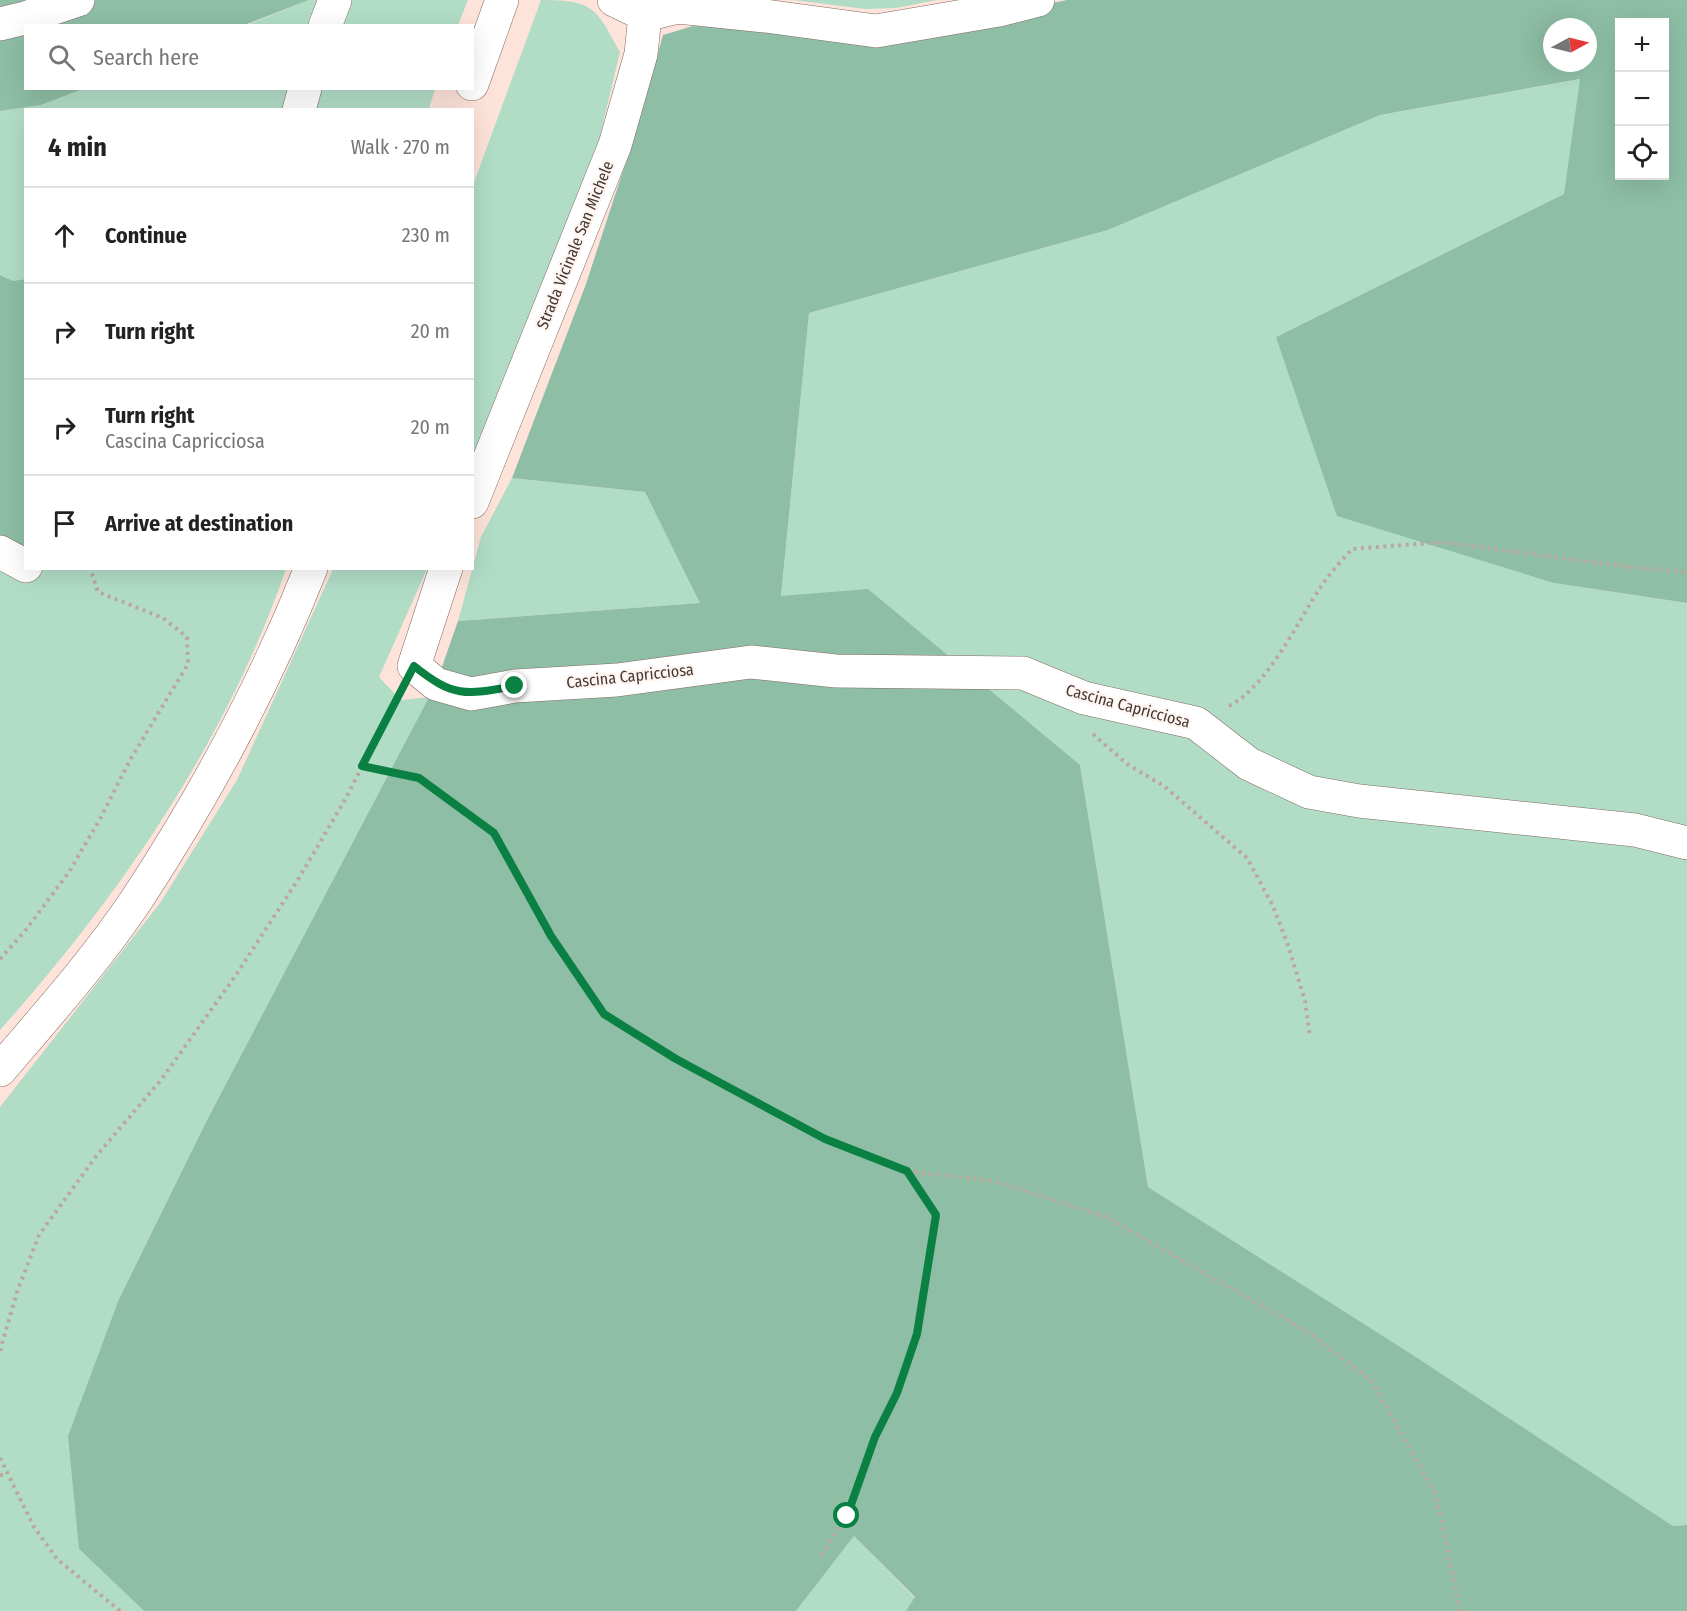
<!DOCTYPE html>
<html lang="en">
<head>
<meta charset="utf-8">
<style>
	body { margin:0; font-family:"Fira Sans Condensed",sans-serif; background:#f6f6f6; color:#222 }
	.controls { position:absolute; right:18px; top:18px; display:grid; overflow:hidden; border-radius:0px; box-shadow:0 6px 24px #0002 }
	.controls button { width:54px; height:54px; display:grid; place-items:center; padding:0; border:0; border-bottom:2px solid #e0e0e0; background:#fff; color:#222; font:30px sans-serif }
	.compass { position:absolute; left:1543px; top:18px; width:54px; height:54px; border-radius:50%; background:#fff; box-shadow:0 6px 24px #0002; rotate:83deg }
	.stop { position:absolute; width:18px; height:18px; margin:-14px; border:4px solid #0b8043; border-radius:50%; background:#fff }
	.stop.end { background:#0b8043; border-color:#fff; box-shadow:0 2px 6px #0008 }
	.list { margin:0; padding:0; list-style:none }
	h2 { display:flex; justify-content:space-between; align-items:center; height:78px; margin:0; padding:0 24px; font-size:26px }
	h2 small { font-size:20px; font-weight:400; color:#767676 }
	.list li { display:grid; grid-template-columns:39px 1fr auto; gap:18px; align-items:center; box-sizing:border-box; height:96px; padding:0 24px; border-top:2px solid #e0e0e0 }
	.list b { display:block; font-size:22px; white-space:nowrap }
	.list p { margin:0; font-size:20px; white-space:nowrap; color:#767676 }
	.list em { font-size:20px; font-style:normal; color:#767676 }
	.icon { flex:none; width:33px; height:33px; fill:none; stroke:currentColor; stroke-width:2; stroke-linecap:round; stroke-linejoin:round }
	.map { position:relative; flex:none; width:1687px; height:1611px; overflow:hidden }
	.search { position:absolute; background:#fff; box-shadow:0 6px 24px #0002; left:24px; top:24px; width:450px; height:66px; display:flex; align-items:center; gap:15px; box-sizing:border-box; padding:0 21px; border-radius:0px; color:#767676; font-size:22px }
	.panel { position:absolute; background:#fff; box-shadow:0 6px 24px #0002; left:24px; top:108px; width:450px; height:462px; border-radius:0px }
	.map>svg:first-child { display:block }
	.green { fill:#b1ddc7 }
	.forest { fill:#8ebea6; fill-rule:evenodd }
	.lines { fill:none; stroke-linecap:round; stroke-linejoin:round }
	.minor-casing { stroke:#816a61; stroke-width:34 }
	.major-casing { stroke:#816a61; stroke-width:34 }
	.path { stroke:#bba79f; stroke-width:4; stroke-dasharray:3 4.5; stroke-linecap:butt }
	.minor { stroke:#fff; stroke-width:33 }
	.major { stroke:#fff; stroke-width:33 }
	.route { stroke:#0b8043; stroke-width:8 }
	.labels { text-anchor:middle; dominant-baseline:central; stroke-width:4.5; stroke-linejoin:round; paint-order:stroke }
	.street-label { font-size:16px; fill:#423834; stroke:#fff4f0 }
</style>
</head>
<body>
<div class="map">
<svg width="1687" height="1611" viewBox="0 0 1687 1611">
	<rect width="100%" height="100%" fill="#fde3d9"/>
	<!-- green -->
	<g class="green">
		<path d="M 309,0 L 468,0 L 458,25 L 244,26 Z"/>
		<path d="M 541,0 C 594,0 596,8 620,52 L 599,140 L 473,461 L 473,185 Z"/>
		<path d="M 793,0 L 937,0 L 896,8 L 865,9 Z"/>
		<path d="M 1581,79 L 1564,194 L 1276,337 L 1554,583 L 1687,603 L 1687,1525 L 1673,1526 L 1148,1187 L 1080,765 L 781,597 L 809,313 L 1108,230 L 1380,115 Z"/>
		<path d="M 83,89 L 435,89 L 429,109 L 26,110 L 25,279 L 13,281 L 0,275 L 0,111 L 41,105 Z"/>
		<path d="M 512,478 L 645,492 L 701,603 L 458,621 L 481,537 Z"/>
		<path d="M 0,564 L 50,570 L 286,569 C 227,740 120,896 0,1030 Z"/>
		<path d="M 333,569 L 427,569 L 379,677 L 401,700 L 430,697 L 206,1122 L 119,1299 L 79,1549 L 144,1611 L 0,1611 L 0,1107 L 160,903 L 237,780 Z"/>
		<path d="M 854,1536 L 915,1598 L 906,1611 L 796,1611 Z"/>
	</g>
	<!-- forest -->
	<g class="forest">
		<path d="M 0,0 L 309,0 L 244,25 L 26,26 L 26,88 L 83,89 L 41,105 L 0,111 Z"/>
		<path d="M 1067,0 L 1687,0 L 1687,603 L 1554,583 L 1337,516 L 1276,337 L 1564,194 L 1580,79 L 1380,115 L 1108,230 L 809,313 L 781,596 L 868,589 L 1080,765 L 1148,1187 L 1408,1352 L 1673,1526 L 1687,1525 L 1687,1611 L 906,1611 L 915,1597 L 854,1536 L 796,1611 L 144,1611 L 79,1549 L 68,1436 L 119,1299 L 206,1122 L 436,684 L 458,621 L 700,603 L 645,492 L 512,478 L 586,284 L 638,125 L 663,35 L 693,26 L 779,30 L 877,40 ZM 1620,22 L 1664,22 L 1664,176 L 1620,176 ZM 1552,27 L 1588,27 L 1588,63 L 1552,63 Z"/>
		<path d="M 0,275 L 13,281 L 25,279 L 25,567 L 0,564 Z"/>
	</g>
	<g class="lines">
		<defs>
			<g id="minor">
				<path d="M 645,15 L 678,7 L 765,16 L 876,31 L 999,10 L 1038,0"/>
				<path d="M 0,24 L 25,18 L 78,0"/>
				<path d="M 325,26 L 335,0"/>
				<path d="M 299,110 L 305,88"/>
				<path d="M 472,502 L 615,145 L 641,54 L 645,15 L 614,0"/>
				<path d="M 0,552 L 26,566"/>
				<path d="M 446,568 L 414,666 L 436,684 L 471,694 L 515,686 L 617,680 L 751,662 L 836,671 L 1023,673 L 1084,698 L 1196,723 L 1249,764 L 1309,792 L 1359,801 L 1635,830 L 1687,843"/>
			</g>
			<g id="major">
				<path d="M 472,84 L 502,0"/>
				<path d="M 0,1070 C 47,1015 97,959 137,899 C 204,797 266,682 311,568"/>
			</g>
		</defs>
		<!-- minor casing -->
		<use href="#minor" class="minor-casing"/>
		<!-- major casing -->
		<use href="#major" class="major-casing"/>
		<!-- path -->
		<g class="path">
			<path d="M 1229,706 C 1269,685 1297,622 1322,585 C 1331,572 1342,560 1352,549 L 1443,542 L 1629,567 L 1687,572"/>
			<path d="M 1093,734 L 1127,764 L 1164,786 L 1247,858 L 1273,906 L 1288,945 L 1305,1001 L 1310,1037"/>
			<path d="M 362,766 L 419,778 L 494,833 L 551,936 L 604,1014 L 676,1059 L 825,1139 L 907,1171 L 994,1181 L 1106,1217 L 1306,1331 L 1372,1381 L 1436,1495 L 1460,1611"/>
			<path d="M 0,959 L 25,931 L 69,872 L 100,819 L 130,760 L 188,664 L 187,637 L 163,618 L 98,592 L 90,568"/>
			<path d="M 0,1351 L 17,1292 L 39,1235 L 97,1155 L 161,1080 L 236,975 L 299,878 L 346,798 L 398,696"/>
			<path d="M 0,1458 L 34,1527 L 57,1559 L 120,1611"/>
			<path d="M 0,1475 L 7,1475"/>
			<path d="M 821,1555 L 847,1516 L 875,1436 L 897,1393 L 917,1334 L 936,1215 L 907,1172"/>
		</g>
		<!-- minor -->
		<use href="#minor" class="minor"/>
		<!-- major -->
		<use href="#major" class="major"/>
	</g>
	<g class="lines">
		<!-- route -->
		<path class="route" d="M 515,686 C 466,695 454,698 414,666 L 362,766 L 419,778 L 494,833 L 551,936 L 604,1014 L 676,1059 L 825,1139 L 907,1171 L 936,1215 L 917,1334 L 897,1393 L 875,1437 L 847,1516"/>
	</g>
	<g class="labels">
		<!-- street labels -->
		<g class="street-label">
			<text transform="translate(575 245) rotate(-68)">Strada Vicinale San Michele</text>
			<text transform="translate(630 676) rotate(-6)">Cascina Capricciosa</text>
			<text transform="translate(1128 706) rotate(15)">Cascina Capricciosa</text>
		</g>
	</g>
</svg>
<div class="controls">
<button>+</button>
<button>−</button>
<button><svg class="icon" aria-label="locate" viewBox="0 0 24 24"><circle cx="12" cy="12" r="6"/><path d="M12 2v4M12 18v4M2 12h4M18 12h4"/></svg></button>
</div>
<svg class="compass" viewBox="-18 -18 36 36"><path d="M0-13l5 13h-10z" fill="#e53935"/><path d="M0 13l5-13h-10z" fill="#767676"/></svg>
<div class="stop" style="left:847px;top:1516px"></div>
<div class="stop end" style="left:515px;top:686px"></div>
<div class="search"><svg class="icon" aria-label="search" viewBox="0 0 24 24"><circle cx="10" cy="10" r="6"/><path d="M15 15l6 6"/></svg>Search here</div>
<section class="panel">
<h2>4 min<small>Walk · 270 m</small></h2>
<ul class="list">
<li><svg class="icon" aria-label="ahead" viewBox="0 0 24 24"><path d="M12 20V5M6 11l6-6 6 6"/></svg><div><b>Continue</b></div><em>230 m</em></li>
<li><svg class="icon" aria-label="right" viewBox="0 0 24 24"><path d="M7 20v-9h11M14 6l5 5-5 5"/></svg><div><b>Turn right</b></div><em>20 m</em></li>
<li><svg class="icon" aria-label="right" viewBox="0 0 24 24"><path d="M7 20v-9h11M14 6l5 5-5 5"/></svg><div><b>Turn right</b><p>Cascina Capricciosa</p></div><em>20 m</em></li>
<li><svg class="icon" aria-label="arrive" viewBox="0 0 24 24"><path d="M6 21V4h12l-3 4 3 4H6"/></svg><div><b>Arrive at destination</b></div></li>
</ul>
</section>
</div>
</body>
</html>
